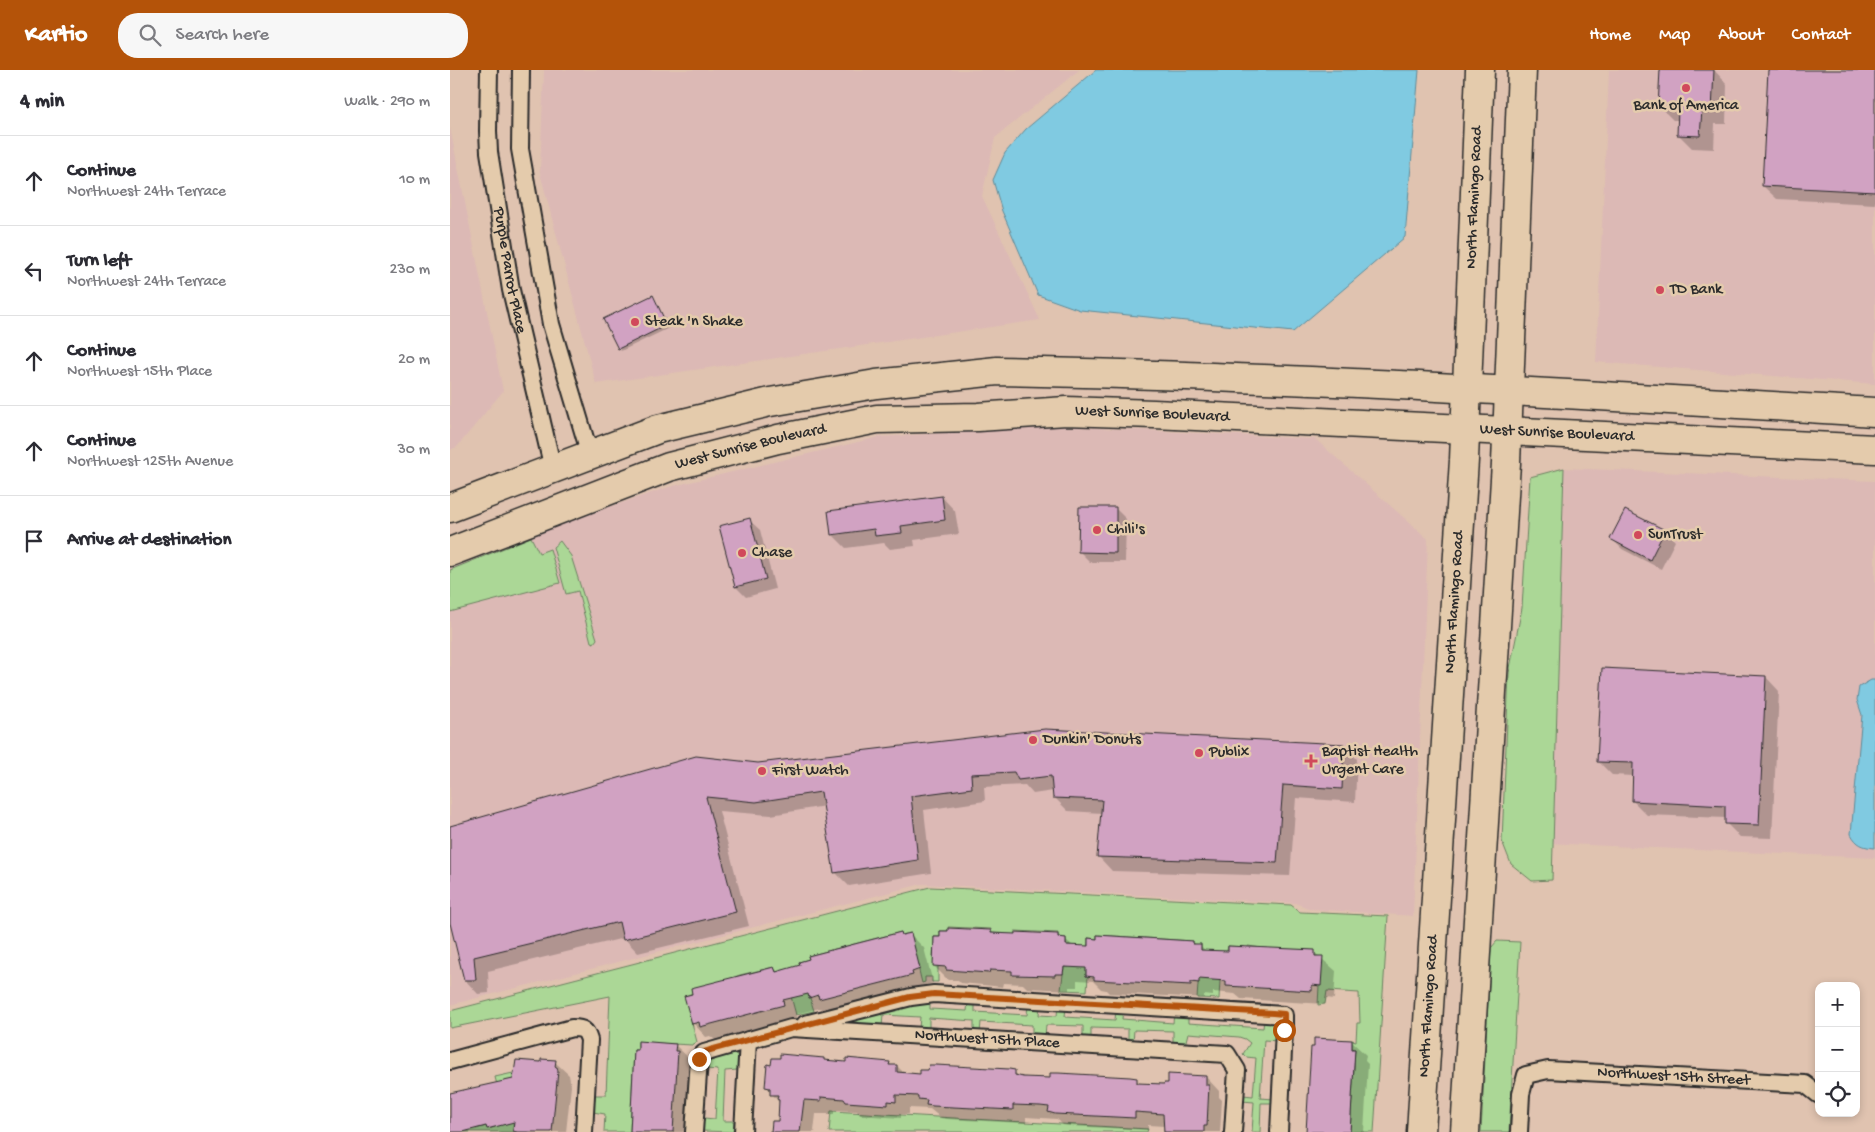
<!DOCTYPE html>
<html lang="en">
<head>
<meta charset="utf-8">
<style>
	body { margin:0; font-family:"Gochi Hand",sans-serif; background:#f7f7f7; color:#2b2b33 }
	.controls { position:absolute; right:15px; bottom:15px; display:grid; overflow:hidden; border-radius:10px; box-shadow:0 2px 8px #0003 }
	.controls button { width:45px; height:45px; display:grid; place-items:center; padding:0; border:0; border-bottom:1px solid #e1e1e2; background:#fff; color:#2b2b33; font:25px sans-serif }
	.stop { position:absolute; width:15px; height:15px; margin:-11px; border:4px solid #b45309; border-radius:50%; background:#fff }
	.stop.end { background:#b45309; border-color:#fff; box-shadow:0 1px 5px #0008 }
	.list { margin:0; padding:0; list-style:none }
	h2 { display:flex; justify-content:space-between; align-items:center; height:65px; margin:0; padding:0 20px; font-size:21px }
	h2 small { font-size:16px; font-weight:400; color:#7c7c81 }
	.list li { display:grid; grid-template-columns:32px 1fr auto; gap:15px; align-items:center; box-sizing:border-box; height:90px; padding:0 20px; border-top:1px solid #e1e1e2 }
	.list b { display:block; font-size:19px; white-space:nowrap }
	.list p { margin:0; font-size:16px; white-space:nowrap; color:#7c7c81 }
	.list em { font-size:16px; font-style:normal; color:#7c7c81 }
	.icon { flex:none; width:28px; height:28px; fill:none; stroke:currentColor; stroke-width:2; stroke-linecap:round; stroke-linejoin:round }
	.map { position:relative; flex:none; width:1425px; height:1062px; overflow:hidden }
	header { display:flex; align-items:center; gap:30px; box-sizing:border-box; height:70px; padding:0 25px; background:#b45309; color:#fff }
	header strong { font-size:24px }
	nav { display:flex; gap:28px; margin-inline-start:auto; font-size:18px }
	.search { width:350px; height:45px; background:#f7f7f7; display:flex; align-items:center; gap:12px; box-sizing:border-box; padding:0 18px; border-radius:20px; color:#7c7c81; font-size:19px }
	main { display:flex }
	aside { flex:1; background:#fff }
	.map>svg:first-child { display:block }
	.built { fill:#dcb9b5 }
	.green { fill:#abd796; stroke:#6b8160 }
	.water { fill:#80cae1; stroke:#5e8a98 }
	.shadow { fill:#0003 }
	.building { fill:#d1a2c2; stroke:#2b2b2b }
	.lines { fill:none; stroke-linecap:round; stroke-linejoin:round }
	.minor-casing { stroke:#2b2b2b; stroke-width:20 }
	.trunk-casing { stroke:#2b2b2b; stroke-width:31 }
	.minor { stroke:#e4cbac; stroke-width:16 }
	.trunk { stroke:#e4cbac; stroke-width:28 }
	.route { stroke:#b45309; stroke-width:6 }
	.poi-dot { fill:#d1495b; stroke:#e4cbac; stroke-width:2 }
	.labels { text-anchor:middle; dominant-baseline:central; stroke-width:5; stroke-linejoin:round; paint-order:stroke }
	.poi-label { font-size:16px; fill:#2b2b2b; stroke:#e4cbac; text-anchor:start }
	.street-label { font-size:16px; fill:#2b2b2b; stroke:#e4cbac }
</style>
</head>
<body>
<header>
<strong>Kartio</strong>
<div class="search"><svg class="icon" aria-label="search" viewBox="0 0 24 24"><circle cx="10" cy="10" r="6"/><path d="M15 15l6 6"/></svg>Search here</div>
<nav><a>Home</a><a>Map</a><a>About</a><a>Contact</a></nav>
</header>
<main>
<aside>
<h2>4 min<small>Walk · 290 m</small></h2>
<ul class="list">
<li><svg class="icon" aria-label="ahead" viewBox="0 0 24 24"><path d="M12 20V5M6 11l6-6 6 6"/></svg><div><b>Continue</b><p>Northwest 24th Terrace</p></div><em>10 m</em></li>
<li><svg class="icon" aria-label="left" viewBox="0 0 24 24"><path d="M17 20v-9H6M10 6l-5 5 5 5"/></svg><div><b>Turn left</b><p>Northwest 24th Terrace</p></div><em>230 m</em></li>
<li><svg class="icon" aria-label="ahead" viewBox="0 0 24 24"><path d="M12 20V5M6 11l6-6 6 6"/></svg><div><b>Continue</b><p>Northwest 15th Place</p></div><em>20 m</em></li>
<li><svg class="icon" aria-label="ahead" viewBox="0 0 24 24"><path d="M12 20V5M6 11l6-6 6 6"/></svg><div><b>Continue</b><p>Northwest 125th Avenue</p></div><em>30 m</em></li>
<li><svg class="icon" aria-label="arrive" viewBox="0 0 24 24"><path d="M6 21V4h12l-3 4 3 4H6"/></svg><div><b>Arrive at destination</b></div></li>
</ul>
</aside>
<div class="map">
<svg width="1425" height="1062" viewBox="0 0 1425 1062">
	<rect width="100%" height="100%" fill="#e0c3b0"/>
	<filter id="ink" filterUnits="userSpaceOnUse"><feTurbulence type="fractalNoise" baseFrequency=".02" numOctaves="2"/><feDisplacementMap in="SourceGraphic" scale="10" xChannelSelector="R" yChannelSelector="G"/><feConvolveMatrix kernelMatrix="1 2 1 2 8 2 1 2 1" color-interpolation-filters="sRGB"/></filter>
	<g filter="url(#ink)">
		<!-- built -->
		<g class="built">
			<path d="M 94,0 L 629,0 L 545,68 L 532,126 L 590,250 L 146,314 L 90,103 Z"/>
			<path d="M 1159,0 L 1425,0 L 1425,314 L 1146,292 Z"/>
			<path d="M 0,58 L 53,321 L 7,377 L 0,380 Z"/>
			<path d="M 609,356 L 865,369 L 978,469 L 963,846 L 861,839 L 845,833 L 472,814 L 0,935 L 0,493 L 79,464 L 219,417 L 429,367 Z"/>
			<path d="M 1114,398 L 1425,411 L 1425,788 L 1052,771 L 1059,603 L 1072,538 L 1080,407 Z"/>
		</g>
		<!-- green -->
		<g class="green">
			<path d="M 1114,398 L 1102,810 L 1082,811 L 1061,794 L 1052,771 L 1059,603 L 1072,538 L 1080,407 Z"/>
			<path d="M 81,467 L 89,483 L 100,479 L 110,513 L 0,542 L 0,500 Z"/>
			<path d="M 110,471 L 121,486 L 147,569 L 144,573 L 141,572 L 128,521 L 116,524 L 103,477 Z"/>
			<path d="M 480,817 L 841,835 L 850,842 L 938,846 L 924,1062 L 900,1062 L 905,979 L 902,979 L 902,970 L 906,971 L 907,953 L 910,953 L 909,923 L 877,921 L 875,934 L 868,935 L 869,916 L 865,886 L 798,876 L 798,879 L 793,877 L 778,876 L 770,910 L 769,929 L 747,928 L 751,875 L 743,874 L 743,871 L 647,865 L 647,869 L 638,868 L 636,906 L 638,906 L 637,921 L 611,920 L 614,897 L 619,897 L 620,875 L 616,875 L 616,868 L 608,867 L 608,863 L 565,861 L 565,865 L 541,863 L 541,859 L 498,857 L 498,861 L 490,861 L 490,867 L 484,867 L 483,889 L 488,890 L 488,912 L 482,912 L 482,907 L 475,907 L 475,912 L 472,913 L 460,863 L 452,865 L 451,862 L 358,886 L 359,889 L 349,892 L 364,941 L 346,945 L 334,900 L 326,902 L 324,897 L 290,905 L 235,926 L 247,972 L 242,975 L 188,972 L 188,980 L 184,980 L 180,1062 L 154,1062 L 155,1044 L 143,1042 L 142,1025 L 156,1025 L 160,926 L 0,958 L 0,941 Z"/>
			<path d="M 1047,871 L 1070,872 L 1059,1062 L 1031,1062 L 1041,878 Z"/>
			<path d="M 480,929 L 480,939 L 517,941 L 518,931 L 525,931 L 525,942 L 577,945 L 578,934 L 590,934 L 589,945 L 607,946 L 608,935 L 616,936 L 615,947 L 665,950 L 666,939 L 673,939 L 672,949 L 723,953 L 724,943 L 738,943 L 738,953 L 813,958 L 814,949 L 825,953 L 828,958 L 828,971 L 814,970 L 810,1028 L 824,1029 L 823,1033 L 811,1033 L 810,1062 L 802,1062 L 804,1032 L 792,1031 L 793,1025 L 803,1026 L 806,988 L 796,987 L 793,984 L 800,973 L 795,969 L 789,967 L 738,963 L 735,975 L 723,974 L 723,961 L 684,960 L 683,972 L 678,971 L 678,959 L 641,958 L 641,969 L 633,968 L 633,956 L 596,955 L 595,966 L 582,966 L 582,955 L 531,952 L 530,963 L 524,962 L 524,951 L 479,948 L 479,959 L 469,959 L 470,947 L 433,945 L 432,957 L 402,956 L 399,951 Z"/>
			<path d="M 282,981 L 287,985 L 289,994 L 287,1000 L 275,1001 L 273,1051 L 284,1051 L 283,1062 L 252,1061 L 254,1048 L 265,1049 L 268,1000 L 256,999 L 256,989 Z"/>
			<path d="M 63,1003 L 63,1007 L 66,1008 L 63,1060 L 67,1062 L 13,1062 L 25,1056 L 26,1059 L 36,1056 L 38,1059 L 45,1057 L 50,1027 L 45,1007 Z"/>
			<path d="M 381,1041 L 698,1059 L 697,1062 L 379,1062 Z"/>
		</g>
		<!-- water -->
		<g class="water">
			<path d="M 646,0 L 969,0 L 955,167 L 843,262 L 630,240 L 588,225 L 552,141 L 543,110 L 555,83 L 576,59 Z"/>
			<path d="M 1421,610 L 1425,610 L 1425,778 C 1413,777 1407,775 1401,764 L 1412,645 L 1407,630 L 1409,617 Z"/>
		</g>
		<!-- shadow -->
		<g class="shadow">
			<path d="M 1211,0 L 1264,0 L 1277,14 L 1276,54 L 1265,54 L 1264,79 L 1242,78 L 1228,64 L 1229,50 L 1223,50 L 1209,36 Z"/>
			<path d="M 1319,0 L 1425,0 L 1425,134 L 1327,129 L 1313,116 Z"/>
			<path d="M 203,227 L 219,258 L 171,281 L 169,278 Z"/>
			<path d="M 492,427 L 505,441 L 509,464 L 464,470 L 465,476 L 440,479 L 434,473 L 396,478 L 382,464 Z"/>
			<path d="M 666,439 L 676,449 L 675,492 L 640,492 L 630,482 Z"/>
			<path d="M 1176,441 L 1215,461 L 1225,471 L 1211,499 L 1172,479 L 1162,469 Z"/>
			<path d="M 299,450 L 310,460 L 325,519 L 296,527 L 286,517 Z"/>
			<path d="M 1316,607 L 1329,621 L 1322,768 L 1290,767 L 1276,753 L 1276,748 L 1197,745 L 1183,731 L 1184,706 L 1162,705 L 1148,691 Z"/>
			<path d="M 893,675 L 907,689 L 905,732 L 846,728 L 840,806 L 662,801 L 649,787 L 652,743 L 618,741 L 604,727 L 603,721 L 583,724 L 575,715 L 534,717 L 535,731 L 474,740 L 481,803 L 399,816 L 385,802 L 375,736 L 321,745 L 269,741 L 299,856 L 188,883 L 174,868 L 38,901 L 39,923 L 28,924 L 15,910 L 0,847 L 0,757 L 308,694 Z"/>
			<path d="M 541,861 L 544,865 L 608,865 L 611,869 L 615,869 L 623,876 L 639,877 L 743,872 L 746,875 L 751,876 L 757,882 L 864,882 L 886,901 L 884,929 L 876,928 L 875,934 L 791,929 L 785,924 L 763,922 L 763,926 L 754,925 L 754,928 L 659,923 L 656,920 L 651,919 L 643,911 L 627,910 L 627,917 L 619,917 L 619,920 L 577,918 L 573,914 L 553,913 L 552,917 L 543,916 L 511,913 L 508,910 L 498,910 L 484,896 Z"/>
			<path d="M 451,863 L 454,866 L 460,864 L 474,878 L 483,913 L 475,915 L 476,919 L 384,942 L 381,939 L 374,941 L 370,938 L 346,944 L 347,948 L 265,970 L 260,966 L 256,967 L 243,953 L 324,898 L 329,903 Z"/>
			<path d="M 902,972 L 916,985 L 915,991 L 918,994 L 914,1062 L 857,1062 Z"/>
			<path d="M 225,975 L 239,988 L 238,993 L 241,996 L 237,1062 L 181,1062 Z"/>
			<path d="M 373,989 L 376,992 L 439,993 L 442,996 L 447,996 L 455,1004 L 471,1006 L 564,1002 L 570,1007 L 573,1008 L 686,1009 L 691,1014 L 716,1016 L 756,1007 L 769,1021 L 769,1027 L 772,1030 L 770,1062 L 713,1062 L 714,1056 L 698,1055 L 698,1060 L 619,1056 L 613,1055 L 607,1049 L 576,1047 L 576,1053 L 497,1049 L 491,1048 L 480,1039 L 459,1038 L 459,1044 L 451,1044 L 451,1048 L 410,1045 L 407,1041 L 384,1040 L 384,1044 L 366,1044 L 364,1061 L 366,1062 L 319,1062 L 319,1060 L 322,1060 L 329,1052 L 330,1034 L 317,1017 Z"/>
			<path d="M 105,992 L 119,1005 L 121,1016 L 116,1062 L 0,1062 L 0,1026 L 64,1010 L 92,993 Z"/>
		</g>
		<!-- building -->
		<g class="building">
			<path d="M 1210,0 L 1264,0 L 1262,41 L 1252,40 L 1250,66 L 1227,65 L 1228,38 L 1208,37 Z"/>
			<path d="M 1318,0 L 1425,0 L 1425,122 L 1312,116 Z"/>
			<path d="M 203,225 L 217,255 L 168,279 L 153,249 Z"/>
			<path d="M 492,426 L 495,450 L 451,456 L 452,463 L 425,466 L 424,459 L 381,465 L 378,441 Z"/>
			<path d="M 629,437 L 666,437 L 666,483 L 628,482 Z"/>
			<path d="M 1175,440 L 1215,460 L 1200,490 L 1160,469 Z"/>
			<path d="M 300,448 L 316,509 L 285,517 L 269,456 Z"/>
			<path d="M 1152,598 L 1316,606 L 1309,755 L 1275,754 L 1275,736 L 1182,731 L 1183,693 L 1147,692 Z"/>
			<path d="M 595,659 L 894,674 L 892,719 L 833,715 L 827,793 L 647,787 L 652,730 L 603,728 L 601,706 L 568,710 L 564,702 L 521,704 L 522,718 L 461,726 L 468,790 L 384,803 L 371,722 L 306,732 L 256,727 L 286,842 L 173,870 L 169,852 L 24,887 L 26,910 L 14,910 L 0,853 L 0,756 L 246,686 L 308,693 Z"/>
			<path d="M 498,858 L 541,860 L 541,863 L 565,864 L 565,862 L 608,864 L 608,867 L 616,868 L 616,875 L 638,876 L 638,868 L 647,869 L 647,865 L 743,871 L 743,874 L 751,874 L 751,880 L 778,881 L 778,876 L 865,880 L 865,886 L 873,886 L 871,916 L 862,915 L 862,921 L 776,916 L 776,911 L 749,909 L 749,913 L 741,912 L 741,915 L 644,910 L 644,907 L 636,906 L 636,898 L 614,897 L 613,904 L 605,904 L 605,906 L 562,905 L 562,901 L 540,900 L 539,903 L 496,900 L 496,897 L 483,896 L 484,867 L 490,867 L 490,861 L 498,861 Z"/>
			<path d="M 451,862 L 452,865 L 461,863 L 470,899 L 462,902 L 463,905 L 369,929 L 368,925 L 359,928 L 358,924 L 333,930 L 334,935 L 250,957 L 249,952 L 242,954 L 234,926 L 242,924 L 241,918 L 324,897 L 326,902 L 350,895 L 349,892 L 359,889 L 358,886 Z"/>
			<path d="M 864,968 L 902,970 L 902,979 L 905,979 L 900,1062 L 856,1062 L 861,977 L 864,977 Z"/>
			<path d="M 188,971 L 226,974 L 225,981 L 228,981 L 223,1062 L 180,1062 L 184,980 L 188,980 Z"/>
			<path d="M 330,984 L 374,988 L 374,990 L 396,992 L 396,988 L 440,992 L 439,995 L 447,995 L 447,1002 L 470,1004 L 470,1000 L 478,1000 L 479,995 L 486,995 L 559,999 L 565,1000 L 565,1005 L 573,1007 L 600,1008 L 600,1003 L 608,1003 L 680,1007 L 687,1008 L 687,1013 L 714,1014 L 714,1013 L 718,1013 L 718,1004 L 756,1006 L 756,1015 L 759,1015 L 757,1056 L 754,1056 L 754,1062 L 714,1062 L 713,1044 L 685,1042 L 685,1048 L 605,1044 L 598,1042 L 599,1037 L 590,1036 L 563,1035 L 563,1040 L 483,1036 L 476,1035 L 477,1030 L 468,1029 L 468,1026 L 446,1025 L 446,1032 L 438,1031 L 438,1035 L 396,1032 L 394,1029 L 371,1027 L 371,1031 L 354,1030 L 350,1062 L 321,1062 L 322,1051 L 328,1051 L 329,1030 L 327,1029 L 328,1025 L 320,1025 L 320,1018 L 315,1017 L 317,994 L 321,995 L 322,988 L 330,988 Z"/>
			<path d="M 91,989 L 106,990 L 105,997 L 107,997 L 108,1001 L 102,1062 L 67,1062 L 63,1061 L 64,1052 L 37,1059 L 36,1056 L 13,1062 L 0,1062 L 0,1023 L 63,1009 L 66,990 L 91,992 Z"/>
		</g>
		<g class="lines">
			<defs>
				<g id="minor">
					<path id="s1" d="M 39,0 L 38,61 L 39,82 L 61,220 L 103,399"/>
					<path d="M 71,0 L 70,79 L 101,254 L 140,385"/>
					<path d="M 355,954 L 461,927 L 484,924 L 834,945 L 834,960 L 829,1062"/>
					<path d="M 0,991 L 122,958 C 133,958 136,960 139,970 L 134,1062"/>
					<path id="s2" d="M 244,1062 L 249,989 L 254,983 L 341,958 L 777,984 L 787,1000 L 783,1062"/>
					<path d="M 293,1062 L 298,970"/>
					<path id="s3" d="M 1069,1062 L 1071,1024 L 1076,1005 L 1098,1000 L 1355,1014 L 1369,1025"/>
				</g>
				<g id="trunk">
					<path d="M 0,438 L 208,359 L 320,332 L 426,314 L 547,301 C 840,306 1133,325 1425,342"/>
					<path id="s4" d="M 0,482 L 219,397 L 328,369 L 427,349 L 528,347 L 616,341 L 704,344 L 1425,379"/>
					<path id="s5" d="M 971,1062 L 1014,390 L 1030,0"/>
					<path d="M 1015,1062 L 1056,393 L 1072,0"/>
				</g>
			</defs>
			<!-- minor casing -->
			<use href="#minor" class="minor-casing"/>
			<!-- trunk casing -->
			<use href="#trunk" class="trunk-casing"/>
			<!-- minor -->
			<use href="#minor" class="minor"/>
			<!-- trunk -->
			<use href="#trunk" class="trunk"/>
		</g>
	</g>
	<g class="lines" filter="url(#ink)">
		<!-- route -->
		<path class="route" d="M 249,989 L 254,982 L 260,980 L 460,927 L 484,924 L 823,943 L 834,944 L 834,960"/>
	</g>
	<!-- markers -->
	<g class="poi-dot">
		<circle cx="1236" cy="18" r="5"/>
		<circle cx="1210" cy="220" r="5"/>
		<circle cx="185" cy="252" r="5"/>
		<circle cx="647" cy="460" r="5"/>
		<circle cx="1188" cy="465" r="5"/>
		<circle cx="292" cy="483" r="5"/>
		<circle cx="583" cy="670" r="5"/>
		<circle cx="749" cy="683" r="5"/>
		<path d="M858.5 683.5h5v5h5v5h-5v5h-5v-5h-5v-5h5z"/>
		<circle cx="312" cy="701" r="5"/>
	</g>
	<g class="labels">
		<!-- poi labels -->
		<g class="poi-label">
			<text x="1236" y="36" text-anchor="middle">Bank of America</text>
			<text x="1220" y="220">TD Bank</text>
			<text x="195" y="252">Steak 'n Shake</text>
			<text x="657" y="460">Chili's</text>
			<text x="1198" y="465">SunTrust</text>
			<text x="302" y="483">Chase</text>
			<text x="593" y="670">Dunkin' Donuts</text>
			<text x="872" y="682">Baptist Health<tspan x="872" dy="18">Urgent Care</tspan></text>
			<text x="759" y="683">Publix</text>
			<text x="322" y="701">First Watch</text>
		</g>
		<!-- street labels -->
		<g class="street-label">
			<text stroke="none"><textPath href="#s5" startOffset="936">North Flamingo Road</textPath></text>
			<text stroke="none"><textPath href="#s1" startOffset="202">Purple Parrot Place</textPath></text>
			<text stroke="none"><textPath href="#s4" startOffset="724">West Sunrise Boulevard</textPath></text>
			<text stroke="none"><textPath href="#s4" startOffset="1129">West Sunrise Boulevard</textPath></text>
			<text stroke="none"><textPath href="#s4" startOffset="319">West Sunrise Boulevard</textPath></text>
			<text stroke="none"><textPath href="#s5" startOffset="531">North Flamingo Road</textPath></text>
			<text stroke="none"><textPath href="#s5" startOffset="126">North Flamingo Road</textPath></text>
			<text stroke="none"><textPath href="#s2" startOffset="368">Northwest 15th Place</textPath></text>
			<text stroke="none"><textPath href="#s3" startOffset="206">Northwest 15th Street</textPath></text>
		</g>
	</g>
</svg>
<div class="controls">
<button>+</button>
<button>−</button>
<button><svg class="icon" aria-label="locate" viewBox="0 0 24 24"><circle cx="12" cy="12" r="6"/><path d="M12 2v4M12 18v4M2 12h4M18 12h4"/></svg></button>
</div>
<div class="stop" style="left:834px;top:960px"></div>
<div class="stop end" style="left:249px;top:989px"></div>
</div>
</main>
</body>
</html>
